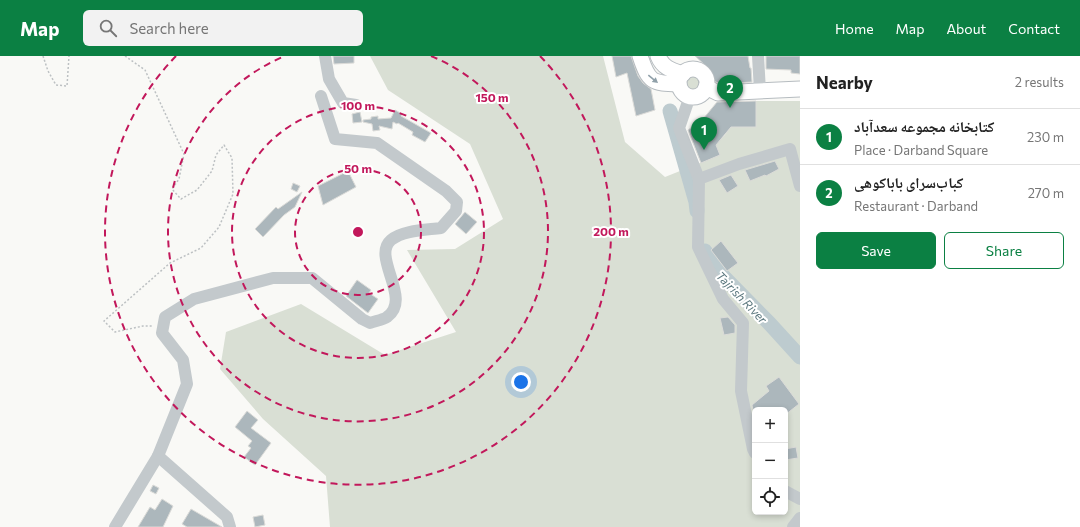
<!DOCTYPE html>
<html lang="en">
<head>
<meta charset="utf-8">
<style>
	body { margin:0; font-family:Commissioner,"Noto Naskh Arabic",sans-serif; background:#f2f2f2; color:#222 }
	.controls { position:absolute; right:12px; bottom:12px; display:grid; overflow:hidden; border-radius:6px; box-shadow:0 2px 6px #0003 }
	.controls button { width:36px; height:36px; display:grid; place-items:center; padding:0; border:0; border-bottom:1px solid #e0e0e0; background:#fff; color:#222; font:20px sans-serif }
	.you { position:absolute; left:521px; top:326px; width:14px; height:14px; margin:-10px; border:3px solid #fff; border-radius:50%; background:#1a73e8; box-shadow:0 0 0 6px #1a73e833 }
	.badge { display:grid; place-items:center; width:26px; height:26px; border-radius:50%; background:#0b8043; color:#fff; font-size:13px; font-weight:700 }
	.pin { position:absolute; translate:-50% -33px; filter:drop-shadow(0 1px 2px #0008) }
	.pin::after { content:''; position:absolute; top:21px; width:14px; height:12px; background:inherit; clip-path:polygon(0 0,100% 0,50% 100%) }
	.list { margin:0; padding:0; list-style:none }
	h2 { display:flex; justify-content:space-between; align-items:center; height:52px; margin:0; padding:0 16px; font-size:17px }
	h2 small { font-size:13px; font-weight:400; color:#767676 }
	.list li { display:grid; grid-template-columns:26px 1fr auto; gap:12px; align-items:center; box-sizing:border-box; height:56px; padding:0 16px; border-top:1px solid #e0e0e0 }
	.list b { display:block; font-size:15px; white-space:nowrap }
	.list p { margin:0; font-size:13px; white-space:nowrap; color:#767676 }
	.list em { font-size:13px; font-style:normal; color:#767676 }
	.actions { display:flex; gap:8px; padding:12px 16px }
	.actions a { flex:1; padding:9px 0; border:1px solid #0b8043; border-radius:6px; text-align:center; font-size:14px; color:#0b8043 }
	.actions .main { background:#0b8043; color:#fff }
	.icon { flex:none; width:22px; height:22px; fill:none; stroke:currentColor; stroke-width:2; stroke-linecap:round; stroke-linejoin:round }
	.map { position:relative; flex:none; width:800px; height:471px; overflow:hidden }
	header { display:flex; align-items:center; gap:24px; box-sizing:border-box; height:56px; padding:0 20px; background:#0b8043; color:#fff }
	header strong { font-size:19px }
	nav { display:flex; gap:22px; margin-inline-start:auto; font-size:14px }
	.search { width:280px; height:36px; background:#f2f2f2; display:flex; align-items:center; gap:10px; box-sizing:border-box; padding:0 14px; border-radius:6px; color:#767676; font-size:15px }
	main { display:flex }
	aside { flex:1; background:#fff }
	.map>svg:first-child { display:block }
	.grass { fill:url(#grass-tufts) }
	.park { fill:#d9dfd4; fill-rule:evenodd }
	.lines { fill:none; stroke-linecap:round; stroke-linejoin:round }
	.river { stroke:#bdcbcf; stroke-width:15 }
	.building { fill:#acb7bc; stroke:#dbdbd8 }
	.major-casing { stroke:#b6bcc0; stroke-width:17 }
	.path { stroke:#bdc1c3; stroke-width:1.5; stroke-dasharray:2 2; stroke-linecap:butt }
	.minor { stroke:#c3c9cc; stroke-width:12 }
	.major { stroke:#fff; stroke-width:15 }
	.oneway { fill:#90a0a9 }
	.ring { fill:none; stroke:#c2185b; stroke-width:2; stroke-dasharray:7 5 }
	.labels { text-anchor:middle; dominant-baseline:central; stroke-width:4; stroke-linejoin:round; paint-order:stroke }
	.water-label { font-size:12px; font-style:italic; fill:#5b777e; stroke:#fff }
	.centre { fill:#c2185b; stroke:#fff; stroke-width:2 }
	.ring-label { font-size:12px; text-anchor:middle; font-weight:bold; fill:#c2185b; stroke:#fff; stroke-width:4; stroke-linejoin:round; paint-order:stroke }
</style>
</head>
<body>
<header>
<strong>Map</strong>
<div class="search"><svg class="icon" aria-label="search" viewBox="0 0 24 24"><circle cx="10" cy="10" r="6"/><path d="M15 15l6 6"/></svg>Search here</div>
<nav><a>Home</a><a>Map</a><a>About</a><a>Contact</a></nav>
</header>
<main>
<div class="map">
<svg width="800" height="471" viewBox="0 0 800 471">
	<defs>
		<pattern id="grass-tufts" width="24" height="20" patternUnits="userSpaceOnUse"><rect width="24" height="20" fill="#d9dfd4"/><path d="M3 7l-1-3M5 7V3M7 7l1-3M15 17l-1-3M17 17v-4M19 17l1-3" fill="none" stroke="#b3bab2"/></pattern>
	</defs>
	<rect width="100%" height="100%" fill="#f9f9f6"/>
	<!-- grass -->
	<circle class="grass" cx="693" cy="26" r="8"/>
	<!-- park -->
	<path class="park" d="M 370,0 L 603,0 L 625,86 L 665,121 L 720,99 L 715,89 L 724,80 L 731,71 L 756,71 L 756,45 L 800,45 L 800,471 L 330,471 L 326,420 L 263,363 L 220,313 L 226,276 L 301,248 L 385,299 L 456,276 L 407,194 L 455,193 L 503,163 L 470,88 L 388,34 ZM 755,354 L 785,354 L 785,456 L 755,456 Z"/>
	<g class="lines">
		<!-- river -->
		<g class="river">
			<path d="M 670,55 L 696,146 L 697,155"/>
			<path d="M 705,195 L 715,212 L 770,268 L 800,301"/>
		</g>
	</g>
	<!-- building -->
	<g class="building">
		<path d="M 333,0 L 354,0 L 354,7 L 334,8 Z"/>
		<path d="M 612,0 L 631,0 L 638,20 L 643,27 L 651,33 L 655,54 L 636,60 L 627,17 L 616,21 Z"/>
		<path d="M 695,0 L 748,0 L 750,12 L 751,12 L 752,26 L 720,28 L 712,24 L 707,11 Z"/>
		<path d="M 766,0 L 800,0 L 800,18 L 791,17 L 791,14 L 766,13 Z"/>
		<path d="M 756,45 L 756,71 L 731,71 L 716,89 L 720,99 L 701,107 L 688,74 L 703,63 L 717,46 Z"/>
		<path d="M 395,54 L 402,58 L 401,60 L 431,77 L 425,86 L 412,79 L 413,76 L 398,67 L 397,68 L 393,66 L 392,73 L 379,70 L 380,74 L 373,75 L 372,68 L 363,66 L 363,64 L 371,63 L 371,61 L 378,60 L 378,63 L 391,62 Z"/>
		<path d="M 360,56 L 362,66 L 353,67 L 352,58 Z"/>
		<path d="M 775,105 L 779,113 L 766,120 L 765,119 L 750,125 L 745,114 Z"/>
		<path d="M 348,115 L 356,131 L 323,149 L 318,130 Z"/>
		<path d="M 731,119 L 738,130 L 727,137 L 719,124 Z"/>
		<path d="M 293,127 L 300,130 L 297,136 L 291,133 Z"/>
		<path d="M 302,136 L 295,151 L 284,159 L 263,181 L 255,173 L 276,151 L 278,153 Z"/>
		<path d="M 465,156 L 477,166 L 466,178 L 455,168 Z"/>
		<path d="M 721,185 L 738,207 L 727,215 L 711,194 Z"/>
		<path d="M 357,224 L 371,234 L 369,237 L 378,243 L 368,257 L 346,240 Z"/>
		<path d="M 728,261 L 735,269 L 735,277 L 724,279 L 720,262 Z"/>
		<path d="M 779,321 L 799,348 L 785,359 L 785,354 L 753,354 L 752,349 L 769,335 L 766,330 Z"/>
		<path d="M 247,355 L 258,364 L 251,372 L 271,387 L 255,409 L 244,401 L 251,392 L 248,390 L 252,385 L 235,371 Z"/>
		<path d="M 796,391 L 798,402 L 785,404 L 785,393 Z"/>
		<path d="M 153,429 L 159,432 L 156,438 L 150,435 Z"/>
		<path d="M 162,443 L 173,450 L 163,471 L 138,471 L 150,451 L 155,454 Z"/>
		<path d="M 191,453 L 222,471 L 187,471 L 182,468 Z"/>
		<path d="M 263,459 L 265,469 L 255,471 L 253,461 Z"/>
	</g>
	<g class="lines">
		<defs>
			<g id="major">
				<path d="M 640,0 C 649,27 652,27 679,28"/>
				<path d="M 658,0 C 663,12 671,14 683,18"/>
				<circle cx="693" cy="27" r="14"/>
				<path d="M 706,31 L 718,37 L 800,33"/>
			</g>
		</defs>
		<!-- major casing -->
		<use href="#major" class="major-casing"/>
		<!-- path -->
		<g class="path">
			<path d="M 43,0 L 48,15 L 56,29 L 67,30 L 69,0"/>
			<path d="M 125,0 L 145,14 L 184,98 L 179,123 L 172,133 L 181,143 L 197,134 L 212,115 L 216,99 L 224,89 L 232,102 L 233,138 L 219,171 L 201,192 L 170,207 L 104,265 L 115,276 L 143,270 L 153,270"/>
		</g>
		<!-- minor -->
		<g class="minor">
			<path d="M 325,0 L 329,23 L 343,47 L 356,49"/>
			<path d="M 758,0 L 760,35"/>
			<path d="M 690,40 L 679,72 L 699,123"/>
			<path d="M 755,397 L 753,393 L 741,335 L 743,267 L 723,243 L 698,191 L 699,123 L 739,108 L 790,93 L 800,130"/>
			<path d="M 158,400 L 227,461 L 230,471"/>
			<path d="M 785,435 L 800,443"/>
			<path d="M 115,471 L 158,400 L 187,328 L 183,304 L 162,277 L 165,261 L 194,243 L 273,222 L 312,222 L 362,263 L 370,267 C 375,265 383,264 387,261 C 413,243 371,201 391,184 C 403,174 426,174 441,172 L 456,155 L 457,146 L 446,135 L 377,87 L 335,83 L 321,40"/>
			<path d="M 793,471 L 800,462"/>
		</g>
		<!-- major -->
		<use href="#major" class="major"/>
	</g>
	<!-- one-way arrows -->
	<defs><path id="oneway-solid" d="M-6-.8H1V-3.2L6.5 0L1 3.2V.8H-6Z"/></defs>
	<use class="oneway" href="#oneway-solid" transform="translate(653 23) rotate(39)"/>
	<!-- distance rings -->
	<g class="ring">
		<circle cx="358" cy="176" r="63"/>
		<circle cx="358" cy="176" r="126"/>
		<path d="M431 0A190 190 0 1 1 285 0"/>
		<path d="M540 0A253 253 0 1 1 176 0"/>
	</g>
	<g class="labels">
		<!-- water labels -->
		<g class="water-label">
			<text transform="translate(742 241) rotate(46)">Tajrish River</text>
		</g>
	</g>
	<circle cx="358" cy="176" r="6" class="centre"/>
	<g class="ring-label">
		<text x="492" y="46">150 m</text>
		<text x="358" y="54">100 m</text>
		<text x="358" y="117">50 m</text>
		<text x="611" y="180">200 m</text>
	</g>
</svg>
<div class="controls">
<button>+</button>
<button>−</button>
<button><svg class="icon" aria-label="locate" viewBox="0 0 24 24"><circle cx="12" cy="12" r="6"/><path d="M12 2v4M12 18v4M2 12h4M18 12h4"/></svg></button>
</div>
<div class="you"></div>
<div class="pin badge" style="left:704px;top:94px">1</div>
<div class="pin badge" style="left:730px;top:52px">2</div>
</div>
<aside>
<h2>Nearby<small>2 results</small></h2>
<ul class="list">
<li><span class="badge">1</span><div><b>کتابخانه مجموعه سعدآباد</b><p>Place · Darband Square</p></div><em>230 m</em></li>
<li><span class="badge">2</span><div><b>کباب‌سرای باباکوهی</b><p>Restaurant · Darband</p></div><em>270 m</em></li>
</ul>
<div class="actions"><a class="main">Save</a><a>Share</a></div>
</aside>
</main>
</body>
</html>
